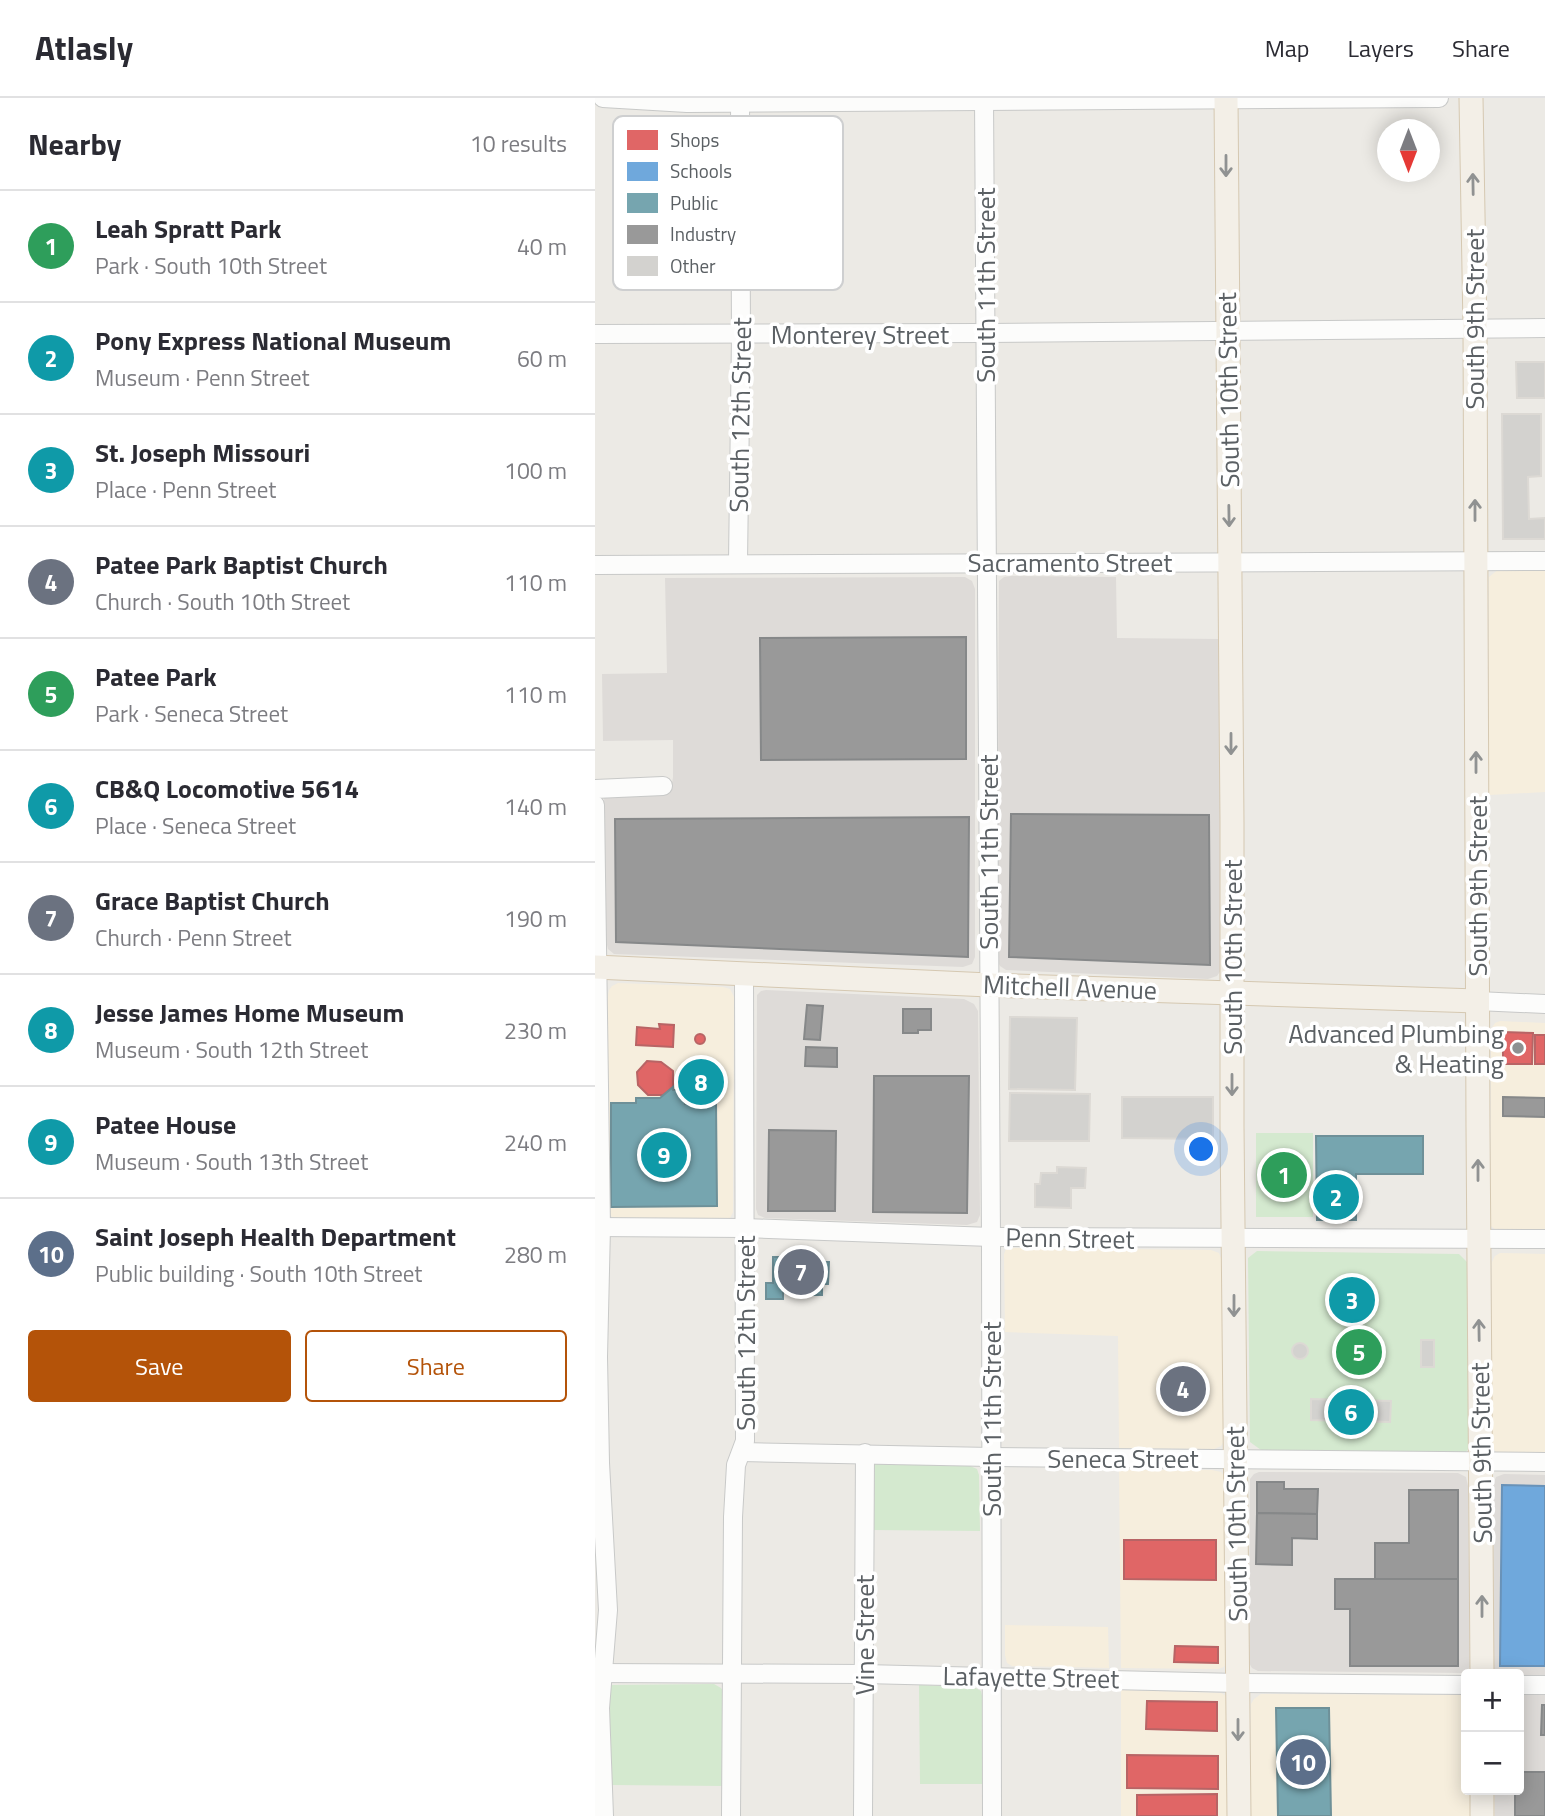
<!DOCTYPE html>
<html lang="en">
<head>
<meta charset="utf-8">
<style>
	body { margin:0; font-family:"Titillium Web",sans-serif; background:#f7f7f7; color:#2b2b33 }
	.controls { position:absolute; right:21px; bottom:21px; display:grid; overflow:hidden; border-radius:7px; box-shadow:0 4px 18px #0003 }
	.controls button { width:63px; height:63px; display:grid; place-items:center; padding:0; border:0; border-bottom:2px solid #e1e1e2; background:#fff; color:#2b2b33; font:35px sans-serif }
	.compass { position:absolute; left:782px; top:21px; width:63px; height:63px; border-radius:50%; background:#fff; box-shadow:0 4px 18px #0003; rotate:180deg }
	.you { position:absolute; left:607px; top:1052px; width:24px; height:24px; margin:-18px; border:5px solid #fff; border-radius:50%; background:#1a73e8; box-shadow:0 0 0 10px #1a73e833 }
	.badge { display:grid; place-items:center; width:46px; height:46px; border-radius:50%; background:#b45309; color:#fff; font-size:23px; font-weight:700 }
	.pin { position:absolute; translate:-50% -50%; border:4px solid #fff; box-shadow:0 2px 7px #0006 }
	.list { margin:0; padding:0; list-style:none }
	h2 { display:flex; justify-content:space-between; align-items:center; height:91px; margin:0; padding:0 28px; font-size:30px }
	h2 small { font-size:23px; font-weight:400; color:#7c7c81 }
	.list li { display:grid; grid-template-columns:46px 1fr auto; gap:21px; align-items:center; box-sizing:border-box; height:112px; padding:0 28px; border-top:2px solid #e1e1e2 }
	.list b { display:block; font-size:26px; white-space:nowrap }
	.list p { margin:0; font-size:23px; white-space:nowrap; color:#7c7c81 }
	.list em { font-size:23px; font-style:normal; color:#7c7c81 }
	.actions { display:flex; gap:14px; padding:21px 28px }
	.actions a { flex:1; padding:16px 0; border:2px solid #b45309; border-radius:7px; text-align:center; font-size:24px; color:#b45309 }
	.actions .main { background:#b45309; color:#fff }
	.map { position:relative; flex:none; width:950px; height:1718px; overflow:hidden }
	header { display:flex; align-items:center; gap:42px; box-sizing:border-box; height:98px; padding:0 35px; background:#fff; border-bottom:2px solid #e1e1e2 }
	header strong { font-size:33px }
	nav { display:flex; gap:38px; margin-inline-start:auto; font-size:24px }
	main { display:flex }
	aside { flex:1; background:#fff }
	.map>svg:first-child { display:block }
	.commercial { fill:#f6eedd }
	.industrial { fill:#dedbd8 }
	.green { fill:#d4e9cf }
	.water { fill:#b8e3f7 }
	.shops { fill:#e06666; stroke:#b86465; stroke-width:2 }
	.schools { fill:#6fa8dc; stroke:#6992b8; stroke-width:2 }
	.public { fill:#76a5af; stroke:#6e9098; stroke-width:2 }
	.industry { fill:#999; stroke:#868889; stroke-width:2 }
	.building { fill:#d3d2cf; stroke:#dcd9d4; stroke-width:2 }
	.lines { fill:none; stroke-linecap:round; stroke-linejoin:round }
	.minor-casing { stroke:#c8c9c8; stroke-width:20 }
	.major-casing { stroke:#d5c8b1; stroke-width:25 }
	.minor { stroke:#fcfcfb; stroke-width:18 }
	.major { stroke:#f3efe7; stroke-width:23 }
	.oneway { stroke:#909292 }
	.poi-dot { fill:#8e9091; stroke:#fff; stroke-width:2.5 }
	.labels { text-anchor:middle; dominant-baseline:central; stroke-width:7; stroke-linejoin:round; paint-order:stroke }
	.street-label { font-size:26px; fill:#5b6064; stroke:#fff }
	.poi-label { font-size:26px; fill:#5b6064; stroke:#fff; text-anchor:end }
	.key { fill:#fff; stroke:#cecfd0; stroke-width:2 }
	.key-label { font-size:19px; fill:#5b6064 }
</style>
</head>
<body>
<header>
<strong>Atlasly</strong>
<nav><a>Map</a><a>Layers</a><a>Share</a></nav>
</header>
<main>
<aside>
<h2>Nearby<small>10 results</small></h2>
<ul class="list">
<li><span class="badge" style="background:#2e9e5b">1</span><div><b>Leah Spratt Park</b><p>Park · South 10th Street</p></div><em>40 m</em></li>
<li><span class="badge" style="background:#0f9aa8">2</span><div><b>Pony Express National Museum</b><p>Museum · Penn Street</p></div><em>60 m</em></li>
<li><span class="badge" style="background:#0f9aa8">3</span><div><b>St. Joseph Missouri</b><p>Place · Penn Street</p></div><em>100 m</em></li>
<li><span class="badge" style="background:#6b7280">4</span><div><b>Patee Park Baptist Church</b><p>Church · South 10th Street</p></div><em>110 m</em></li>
<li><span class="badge" style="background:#2e9e5b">5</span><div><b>Patee Park</b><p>Park · Seneca Street</p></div><em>110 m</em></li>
<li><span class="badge" style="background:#0f9aa8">6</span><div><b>CB&amp;Q Locomotive 5614</b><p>Place · Seneca Street</p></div><em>140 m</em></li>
<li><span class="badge" style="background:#6b7280">7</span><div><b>Grace Baptist Church</b><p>Church · Penn Street</p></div><em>190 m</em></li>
<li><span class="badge" style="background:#0f9aa8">8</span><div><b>Jesse James Home Museum</b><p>Museum · South 12th Street</p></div><em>230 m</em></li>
<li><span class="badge" style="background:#0f9aa8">9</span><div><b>Patee House</b><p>Museum · South 13th Street</p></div><em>240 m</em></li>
<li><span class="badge" style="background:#5c6f8a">10</span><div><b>Saint Joseph Health Department</b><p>Public building · South 10th Street</p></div><em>280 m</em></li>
</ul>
<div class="actions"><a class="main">Save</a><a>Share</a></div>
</aside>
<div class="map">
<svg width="950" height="1718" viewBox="0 0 950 1718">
	<rect width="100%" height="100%" fill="#eceae5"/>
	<!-- commercial -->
	<g class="commercial">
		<path d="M 905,470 L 950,470 L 950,694 L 894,697 L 894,479 Z"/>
		<path d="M 23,885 L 128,889 L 135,891 L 139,899 L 138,1114 L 135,1120 L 127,1123 L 21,1121 L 14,1117 L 12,1111 L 12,903 L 14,892 L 17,888 Z"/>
		<path d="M 905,923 L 950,925 L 950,1134 L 902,1133 L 896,1128 L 896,931 L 900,925 Z"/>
		<path d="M 415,1150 L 616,1152 L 624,1155 L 628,1165 L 629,1343 L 626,1348 L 619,1351 L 524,1350 L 523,1238 L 410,1234 L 409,1156 L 411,1151 Z"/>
		<path d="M 905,1155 L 950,1156 L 950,1358 L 905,1357 L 900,1353 L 897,1347 L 897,1164 L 900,1158 Z"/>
		<path d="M 524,1372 L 617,1372 L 626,1374 L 631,1380 L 632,1562 L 629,1569 L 623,1571 L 526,1570 Z"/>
		<path d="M 410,1527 L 513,1529 L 514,1570 L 417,1568 L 412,1565 L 410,1557 Z"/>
		<path d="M 526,1592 L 626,1595 L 633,1599 L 635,1718 L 526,1718 Z"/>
		<path d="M 666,1596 L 865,1597 L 871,1599 L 871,1692 L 876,1692 L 877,1718 L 656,1718 L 656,1606 L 659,1601 Z"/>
	</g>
	<!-- industrial -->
	<g class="industrial">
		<path d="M 416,478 L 521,479 L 522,540 L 624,541 L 626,872 L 622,878 L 613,881 L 411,872 L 405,868 L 402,862 L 404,483 L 409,479 Z"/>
		<path d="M 370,479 L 377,483 L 380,491 L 380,859 L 377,866 L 368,869 L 19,856 L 13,851 L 11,843 L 9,694 L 76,692 L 78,679 L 78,642 L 8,643 L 7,576 L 72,575 L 70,480 Z"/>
		<path d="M 171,892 L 369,901 L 379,906 L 383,913 L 385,1117 L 382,1124 L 372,1127 L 170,1120 L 163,1117 L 161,1111 L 162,897 L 166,893 Z"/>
		<path d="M 664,1374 L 863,1375 L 871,1379 L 873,1388 L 875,1569 L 870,1575 L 663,1573 L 657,1570 L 654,1565 L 655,1381 L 659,1376 Z"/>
		<path d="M 909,1376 L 950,1377 L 950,1718 L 900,1718 L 900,1692 L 924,1692 L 924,1576 L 899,1576 L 898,1386 L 901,1379 Z"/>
	</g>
	<!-- green -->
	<g class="green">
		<rect x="661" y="1035" width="57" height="84"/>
		<path d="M 662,1153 L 864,1156 L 873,1165 L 874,1350 L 870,1355 L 666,1352 L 655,1344 L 653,1160 Z"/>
		<path d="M 286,1365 L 375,1368 L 382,1371 L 384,1377 L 385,1433 L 276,1432 L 276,1370 L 280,1366 Z"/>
		<path d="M 119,1586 L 126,1590 L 129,1595 L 129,1688 L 16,1687 L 14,1587 Z"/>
		<path d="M 324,1587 L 379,1589 L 386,1593 L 387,1598 L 387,1686 L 325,1686 Z"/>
	</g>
	<!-- water -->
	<circle class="water" cx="763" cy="1253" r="11"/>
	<!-- shops -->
	<g class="shops">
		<path d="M 64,926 L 79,927 L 78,949 L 41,947 L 42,929 L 65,931 Z"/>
		<path d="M 908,934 L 938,935 L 937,966 L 908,966 Z"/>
		<circle cx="105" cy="941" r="5"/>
		<rect x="940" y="937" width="10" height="29"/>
		<path d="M 52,963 L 66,964 L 78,973 L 78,989 L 68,997 L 53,997 L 43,987 L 42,974 Z"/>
		<path d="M 529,1442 L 621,1442 L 621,1482 L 529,1481 Z"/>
		<path d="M 580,1548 L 623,1549 L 623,1565 L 579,1564 Z"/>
		<path d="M 552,1603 L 622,1604 L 622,1633 L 551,1631 Z"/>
		<path d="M 532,1657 L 623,1658 L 623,1691 L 532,1690 Z"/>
		<path d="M 622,1696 L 622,1718 L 542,1718 L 542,1697 Z"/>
	</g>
	<!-- schools -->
	<path class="schools" d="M 907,1387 L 950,1388 L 950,1568 L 905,1568 Z"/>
	<!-- public -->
	<g class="public">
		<path d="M 117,975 L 118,992 L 95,993 L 94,976 Z"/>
		<path d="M 78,989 L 78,992 L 90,992 L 90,1006 L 121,1006 L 122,1108 L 16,1109 L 16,1005 L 41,1005 L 41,1000 L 65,1000 Z"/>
		<path d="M 721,1038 L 828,1038 L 828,1076 L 761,1076 L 761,1122 L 722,1122 Z"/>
		<path d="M 178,1159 L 219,1159 L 219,1164 L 234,1164 L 233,1186 L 227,1186 L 227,1197 L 211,1197 L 211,1189 L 188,1189 L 188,1201 L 171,1201 L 171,1185 L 178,1185 Z"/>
		<path d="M 681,1610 L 734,1610 L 736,1718 L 683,1718 Z"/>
	</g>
	<!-- industry -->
	<g class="industry">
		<path d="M 371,539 L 371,661 L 166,662 L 165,540 Z"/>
		<path d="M 416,716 L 614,717 L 615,867 L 414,859 Z"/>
		<path d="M 374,719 L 373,859 L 21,844 L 20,721 Z"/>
		<path d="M 212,907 L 228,908 L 225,942 L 209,941 Z"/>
		<path d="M 308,911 L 336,911 L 336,932 L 323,932 L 323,935 L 308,935 Z"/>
		<path d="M 211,949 L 242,950 L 242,969 L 210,968 Z"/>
		<path d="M 279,978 L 374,978 L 372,1115 L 278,1114 Z"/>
		<path d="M 908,999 L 950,1000 L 950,1019 L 908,1018 Z"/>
		<path d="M 174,1032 L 241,1033 L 240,1113 L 173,1113 Z"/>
		<path d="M 662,1384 L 689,1384 L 689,1391 L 723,1391 L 722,1416 L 662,1415 Z"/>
		<path d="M 814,1392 L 863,1392 L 863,1481 L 780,1481 L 780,1445 L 814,1445 Z"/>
		<path d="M 662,1415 L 722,1416 L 722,1441 L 697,1440 L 697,1467 L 661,1466 Z"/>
		<path d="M 740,1481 L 863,1481 L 863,1568 L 755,1568 L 755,1511 L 740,1511 Z"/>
		<path d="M 947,1607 L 950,1607 L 950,1637 L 946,1637 Z"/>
		<path d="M 924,1674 L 950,1674 L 950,1718 L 920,1718 L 920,1692 L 924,1692 Z"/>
	</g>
	<!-- building -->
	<g class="building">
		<path d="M 921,264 L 950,264 L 950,300 L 922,300 Z"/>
		<path d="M 907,316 L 946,316 L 946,378 L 933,379 L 934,421 L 950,420 L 950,441 L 908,441 Z"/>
		<path d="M 415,919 L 482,920 L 480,992 L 414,991 Z"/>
		<path d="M 415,995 L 495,996 L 494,1043 L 414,1043 Z"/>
		<path d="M 527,999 L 618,999 L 618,1041 L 527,1040 Z"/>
		<path d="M 462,1069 L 491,1070 L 490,1090 L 476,1090 L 476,1110 L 440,1109 L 440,1086 L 445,1086 L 446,1075 L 462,1075 Z"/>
		<rect x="826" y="1242" width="13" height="27"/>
		<circle cx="705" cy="1253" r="8"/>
		<path d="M 716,1301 L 796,1303 L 795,1324 L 716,1322 Z"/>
	</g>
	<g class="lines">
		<defs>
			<g id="minor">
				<path d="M 8,0 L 92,5 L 844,0"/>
				<path d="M 389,0 L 396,1139 L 397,1718"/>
				<path d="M 0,236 L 390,235 L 950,230"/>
				<path d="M 143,465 L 146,237 L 145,0"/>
				<path d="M 0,467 L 950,463"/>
				<path d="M 0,691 L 68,688"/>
				<path d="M 0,707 L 6,1129 L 3,1259 L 5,1365 L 13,1512 L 5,1610 L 9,1718"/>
				<path d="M 882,903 L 950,906"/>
				<path d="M 0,1129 L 150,1130 L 396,1139 L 950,1141"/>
				<path d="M 147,1354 L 396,1359 L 950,1364"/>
				<path d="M 0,1575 L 269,1576 L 643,1585 L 871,1587"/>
				<path d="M 924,1587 L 950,1587"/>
				<path d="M 136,1718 L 138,1419 L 141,1367 L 150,1343 L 149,876"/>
				<path d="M 268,1718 L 270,1355"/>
			</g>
			<g id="major">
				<path d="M 631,0 L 637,724 L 637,1028 L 644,1718"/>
				<path d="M 876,0 L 880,230 L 883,1029 L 887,1576"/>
				<path d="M 0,869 L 394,887 L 882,903"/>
				<path d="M 887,1718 L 887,1692"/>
			</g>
		</defs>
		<!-- minor casing -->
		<use href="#minor" class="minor-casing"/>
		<!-- major casing -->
		<use href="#major" class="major-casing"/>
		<!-- minor -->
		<use href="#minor" class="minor"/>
		<!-- major -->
		<use href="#major" class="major"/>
	</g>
	<!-- one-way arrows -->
	<defs><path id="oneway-shaft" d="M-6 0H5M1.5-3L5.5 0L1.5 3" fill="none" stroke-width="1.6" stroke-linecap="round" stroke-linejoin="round" transform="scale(1.75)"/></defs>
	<g class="oneway">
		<use href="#oneway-shaft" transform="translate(631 68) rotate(90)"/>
		<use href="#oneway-shaft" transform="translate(878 86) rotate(-91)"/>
		<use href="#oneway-shaft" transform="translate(880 412) rotate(-90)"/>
		<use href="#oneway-shaft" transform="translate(634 418) rotate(89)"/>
		<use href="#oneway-shaft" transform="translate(636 646) rotate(90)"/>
		<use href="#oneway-shaft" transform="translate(881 664) rotate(-90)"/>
		<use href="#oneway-shaft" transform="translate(637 987) rotate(90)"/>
		<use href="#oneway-shaft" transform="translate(883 1072) rotate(-90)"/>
		<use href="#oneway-shaft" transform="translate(639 1208) rotate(90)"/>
		<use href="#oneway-shaft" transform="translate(884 1232) rotate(-91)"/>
		<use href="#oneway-shaft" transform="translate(887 1508) rotate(-90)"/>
		<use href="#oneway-shaft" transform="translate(643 1632) rotate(90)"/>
	</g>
	<!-- markers -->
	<circle class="poi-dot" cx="923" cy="950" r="7"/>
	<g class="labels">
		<!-- street labels -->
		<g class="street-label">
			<text transform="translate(390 187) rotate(-90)">South 11th Street</text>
			<text transform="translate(879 221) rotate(-90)">South 9th Street</text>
			<text x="265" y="236">Monterey Street</text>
			<text transform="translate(633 292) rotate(-91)">South 10th Street</text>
			<text transform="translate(145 317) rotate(-89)">South 12th Street</text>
			<text x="475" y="464">Sacramento Street</text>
			<text transform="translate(393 754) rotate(-90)">South 11th Street</text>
			<text transform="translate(882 788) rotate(-90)">South 9th Street</text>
			<text transform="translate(637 859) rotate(-90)">South 10th Street</text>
			<text transform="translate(475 889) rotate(2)">Mitchell Avenue</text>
			<text transform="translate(475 1140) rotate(1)">Penn Street</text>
			<text transform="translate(150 1235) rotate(-90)">South 12th Street</text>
			<text transform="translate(396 1321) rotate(-90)">South 11th Street</text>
			<text transform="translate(886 1355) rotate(-91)">South 9th Street</text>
			<text x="528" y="1360">Seneca Street</text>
			<text transform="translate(641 1426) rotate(-91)">South 10th Street</text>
			<text transform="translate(269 1537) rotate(-90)">Vine Street</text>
			<text transform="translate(436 1579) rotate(1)">Lafayette Street</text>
		</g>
		<!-- poi labels -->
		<g class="poi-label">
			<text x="909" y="935">Advanced Plumbing<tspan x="909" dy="30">&amp; Heating</tspan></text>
		</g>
	</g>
	<!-- legend -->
	<rect x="18" y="18" width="230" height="174" rx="10" class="key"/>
	<rect x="32" y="32" width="31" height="20" fill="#e06666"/>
	<rect x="32" y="64" width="31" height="19" fill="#6fa8dc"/>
	<rect x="32" y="95" width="31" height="20" fill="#76a5af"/>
	<rect x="32" y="127" width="31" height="19" fill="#999"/>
	<rect x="32" y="158" width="31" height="20" fill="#d3d2cf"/>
	<g class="key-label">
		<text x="75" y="49">Shops</text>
		<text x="75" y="80">Schools</text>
		<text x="75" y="112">Public</text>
		<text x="75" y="143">Industry</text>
		<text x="75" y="175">Other</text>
	</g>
</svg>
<div class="controls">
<button>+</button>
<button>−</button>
</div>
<svg class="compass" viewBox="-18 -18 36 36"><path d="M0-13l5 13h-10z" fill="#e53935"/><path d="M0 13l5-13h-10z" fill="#7c7c81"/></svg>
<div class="you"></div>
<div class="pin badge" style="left:689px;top:1077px;background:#2e9e5b">1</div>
<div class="pin badge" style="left:741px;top:1099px;background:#0f9aa8">2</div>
<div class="pin badge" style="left:757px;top:1202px;background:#0f9aa8">3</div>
<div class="pin badge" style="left:588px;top:1291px;background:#6b7280">4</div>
<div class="pin badge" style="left:764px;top:1254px;background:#2e9e5b">5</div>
<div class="pin badge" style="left:756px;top:1314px;background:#0f9aa8">6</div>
<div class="pin badge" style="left:206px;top:1174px;background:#6b7280">7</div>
<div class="pin badge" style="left:106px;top:984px;background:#0f9aa8">8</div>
<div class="pin badge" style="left:69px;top:1057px;background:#0f9aa8">9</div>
<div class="pin badge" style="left:708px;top:1664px;background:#5c6f8a">10</div>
</div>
</main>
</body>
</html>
